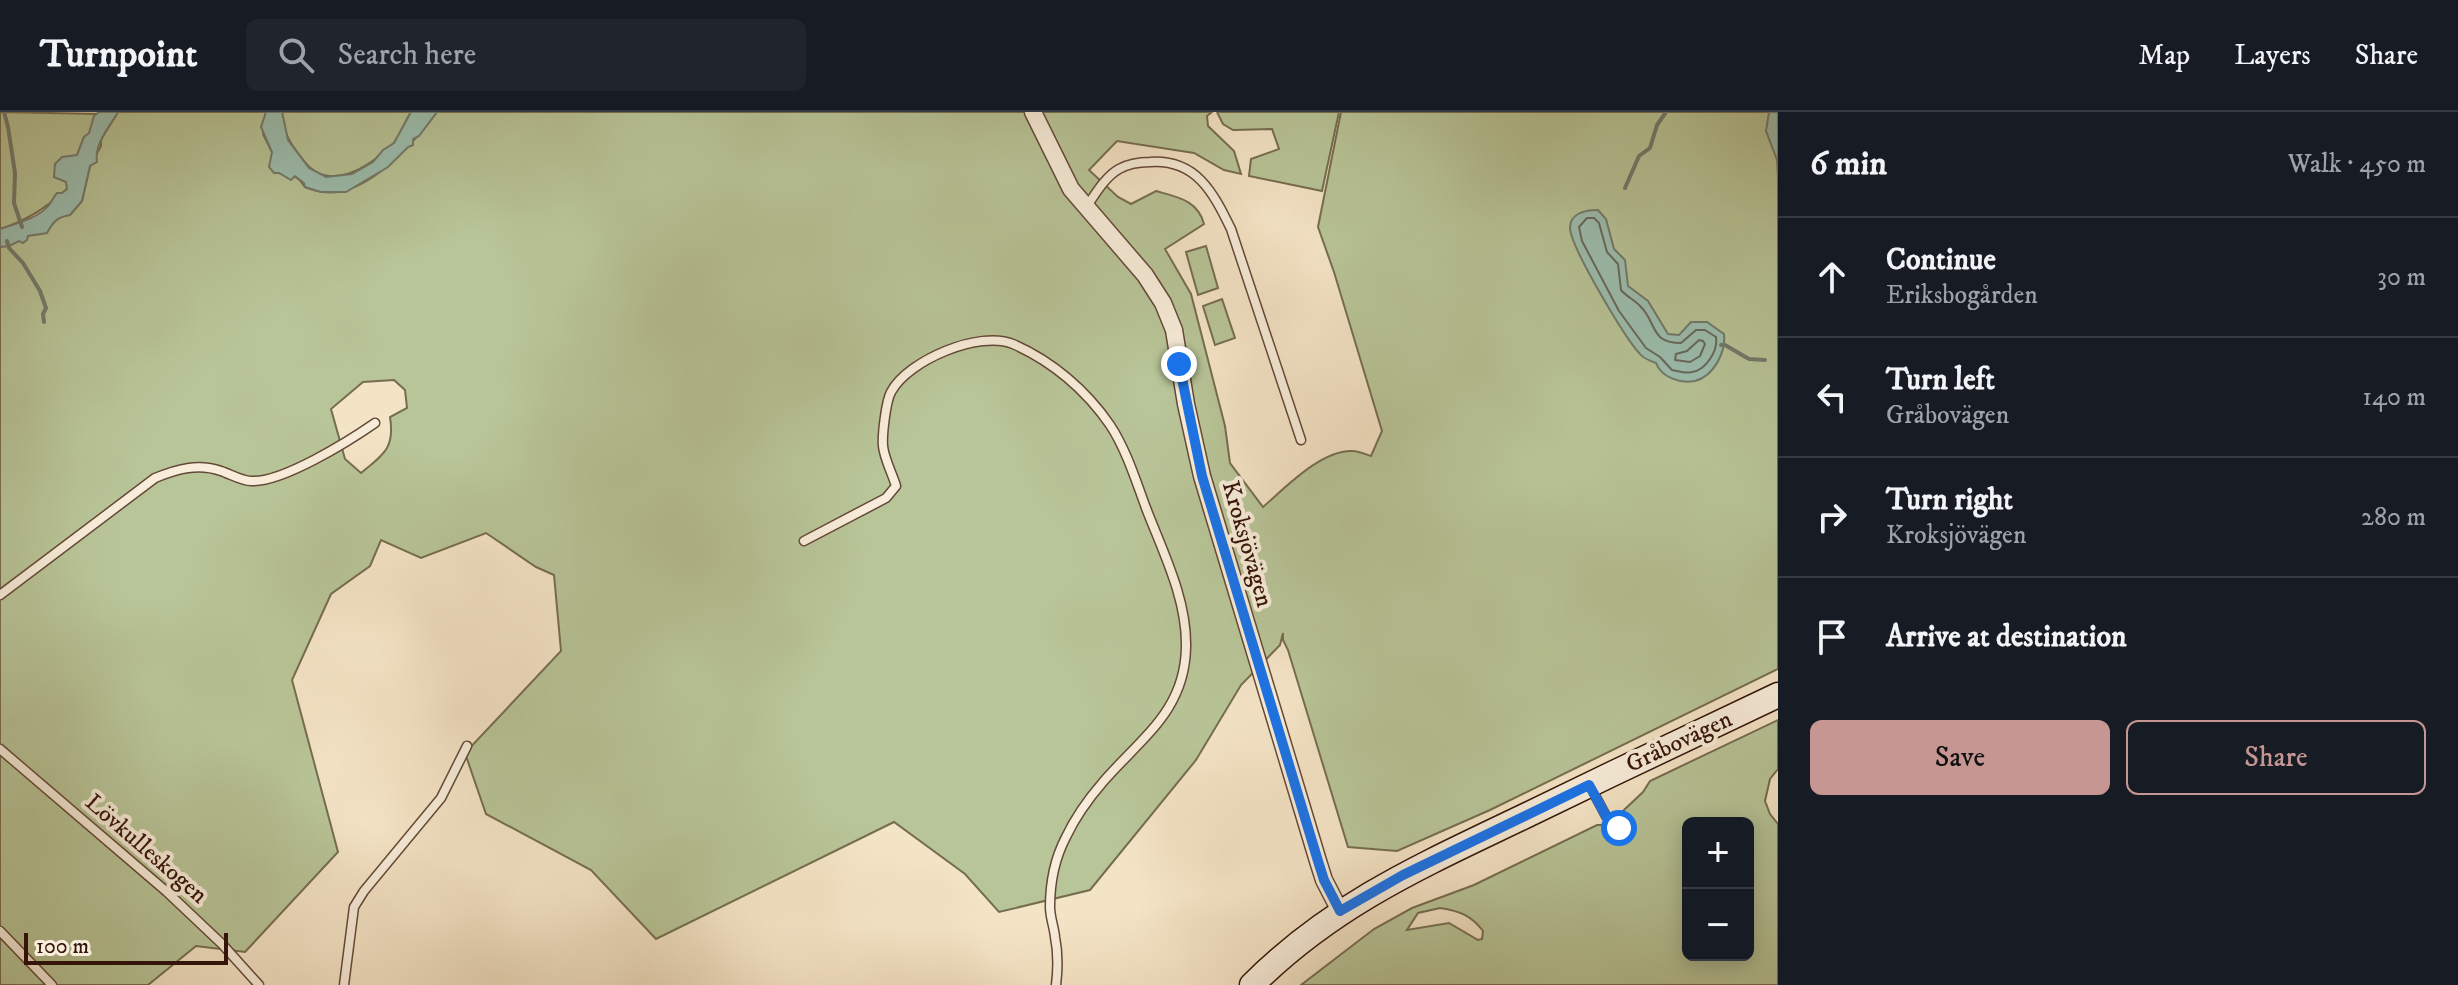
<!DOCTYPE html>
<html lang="en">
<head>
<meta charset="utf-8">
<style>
	body { margin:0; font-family:"IM FELL DW Pica",serif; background:#20242c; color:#f1f3f6 }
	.controls { position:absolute; right:24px; bottom:24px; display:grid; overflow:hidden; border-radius:12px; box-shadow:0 4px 20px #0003 }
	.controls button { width:72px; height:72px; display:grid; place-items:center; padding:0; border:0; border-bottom:2px solid #363941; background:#171b24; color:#f1f3f6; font:40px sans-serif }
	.scale { position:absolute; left:24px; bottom:20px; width:204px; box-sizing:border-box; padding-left:8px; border:4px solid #351509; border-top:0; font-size:22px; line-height:28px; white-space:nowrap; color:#351509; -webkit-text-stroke:6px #f8edda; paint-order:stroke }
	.stop { position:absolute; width:24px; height:24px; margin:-18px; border:6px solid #1a73e8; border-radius:50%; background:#fff }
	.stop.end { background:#1a73e8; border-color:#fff; box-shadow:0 2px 8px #0008 }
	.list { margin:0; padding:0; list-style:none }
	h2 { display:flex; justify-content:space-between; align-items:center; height:104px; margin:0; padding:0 32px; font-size:34px }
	h2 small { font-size:26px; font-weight:400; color:#9ea1a6 }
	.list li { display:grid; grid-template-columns:52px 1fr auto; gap:24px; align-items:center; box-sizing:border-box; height:120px; padding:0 32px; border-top:2px solid #363941 }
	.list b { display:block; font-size:30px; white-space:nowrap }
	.list p { margin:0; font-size:26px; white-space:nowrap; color:#9ea1a6 }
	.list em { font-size:26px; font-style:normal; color:#9ea1a6 }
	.actions { display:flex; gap:16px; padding:24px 32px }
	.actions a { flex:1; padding:18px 0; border:2px solid #c59692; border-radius:12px; text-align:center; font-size:28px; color:#c59692 }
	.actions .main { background:#c59692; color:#111 }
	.icon { flex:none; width:44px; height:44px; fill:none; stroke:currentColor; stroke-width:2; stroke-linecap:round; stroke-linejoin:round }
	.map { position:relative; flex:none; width:1778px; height:873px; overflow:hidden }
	header { display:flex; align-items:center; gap:48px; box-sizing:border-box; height:112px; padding:0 40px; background:#171b24; border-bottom:2px solid #363941 }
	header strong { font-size:38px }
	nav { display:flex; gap:44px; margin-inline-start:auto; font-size:28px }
	.search { width:560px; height:72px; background:#20242c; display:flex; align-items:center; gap:20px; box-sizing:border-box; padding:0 28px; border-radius:12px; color:#9ea1a6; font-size:30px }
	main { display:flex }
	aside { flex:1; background:#171b24 }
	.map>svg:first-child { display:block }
	.green { fill:#b8c598; stroke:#766d50; stroke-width:2; fill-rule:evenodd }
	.water { fill:#9cbfb0; stroke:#737b6d; stroke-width:2 }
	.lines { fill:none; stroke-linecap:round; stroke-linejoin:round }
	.shore { stroke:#686a5c; stroke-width:2 }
	.stream { stroke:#737b6d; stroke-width:4 }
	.service-casing { stroke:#654938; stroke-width:11 }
	.minor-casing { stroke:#654938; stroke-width:19 }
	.secondary-casing { stroke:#351509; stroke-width:27 }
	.service { stroke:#f8edda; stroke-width:8 }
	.minor { stroke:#f8edda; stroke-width:16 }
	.secondary { stroke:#f8edda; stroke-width:24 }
	.route { stroke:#1a73e8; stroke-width:10 }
	.labels { text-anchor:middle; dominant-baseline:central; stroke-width:8; stroke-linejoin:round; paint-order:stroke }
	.street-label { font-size:24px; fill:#351509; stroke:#f8edda }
</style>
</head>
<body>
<header>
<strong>Turnpoint</strong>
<div class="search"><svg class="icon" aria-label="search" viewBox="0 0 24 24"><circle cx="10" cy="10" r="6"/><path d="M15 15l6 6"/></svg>Search here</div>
<nav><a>Map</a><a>Layers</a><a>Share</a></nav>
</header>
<main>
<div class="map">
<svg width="1778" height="873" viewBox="0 0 1778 873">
	<rect width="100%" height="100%" fill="#f4e4c6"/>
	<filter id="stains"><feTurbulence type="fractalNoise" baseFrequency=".0025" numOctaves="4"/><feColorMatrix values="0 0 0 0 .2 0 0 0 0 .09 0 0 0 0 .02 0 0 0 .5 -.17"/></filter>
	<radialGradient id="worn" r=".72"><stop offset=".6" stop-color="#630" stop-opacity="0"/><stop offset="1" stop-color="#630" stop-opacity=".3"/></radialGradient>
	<!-- green -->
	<g class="green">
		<path d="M 0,0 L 99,2 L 90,21 L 84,25 L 67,70 L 67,77 C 47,95 28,108 0,117 Z"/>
		<path d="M 118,0 L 266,0 L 263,22 L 272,40 L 272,50 L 279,61 C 285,62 292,63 297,66 C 301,68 302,72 305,75 C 309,77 320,80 323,80 C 366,86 414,31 437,0 L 1212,0 L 1207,4 L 1208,14 L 1234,39 L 1241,62 L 1224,58 L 1194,41 L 1117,29 L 1089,58 L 1118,85 L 1131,92 L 1156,79 C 1177,85 1198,88 1204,112 L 1165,137 L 1191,182 L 1225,314 L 1230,351 L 1263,395 C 1285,376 1322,337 1353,339 C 1358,339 1365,342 1371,344 L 1382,319 L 1334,160 L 1318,115 L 1341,0 L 1778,0 L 1778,557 L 1490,698 L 1397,739 L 1348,735 L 1288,538 L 1283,528 L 1283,521 L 1280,533 L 1241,573 L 1196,648 L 1090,778 L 999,800 L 965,762 L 894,710 L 656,827 L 591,758 L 486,702 L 465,641 L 561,539 L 554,463 L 536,455 L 486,421 L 421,446 L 381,428 L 370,454 L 331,482 L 292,568 L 338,740 L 245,840 L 196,834 L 148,873 L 0,873 L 0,135 L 19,129 L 60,104 L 70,103 L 82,89 L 90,54 L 101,34 L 101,27 ZM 394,268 L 405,278 L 407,296 L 390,305 C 395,336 384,342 361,361 L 345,347 L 331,297 L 363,270 Z"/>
		<path d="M 282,0 L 411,0 C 405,9 400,24 393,32 C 370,54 330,82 304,49 C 292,34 282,21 282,0 Z"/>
		<path d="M 1217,0 L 1339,0 L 1322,79 L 1249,64 L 1251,47 L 1279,37 L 1272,17 L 1233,18 L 1223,12 Z"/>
		<path d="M 1206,134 L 1218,176 L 1198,183 L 1186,140 Z"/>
		<path d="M 1222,187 L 1235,226 L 1215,233 L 1203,194 Z"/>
		<path d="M 1778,608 L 1778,657 L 1770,667 L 1765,689 L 1770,702 L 1778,712 L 1778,873 L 1301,873 L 1374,817 L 1412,796 L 1474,773 L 1597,713 L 1608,713 L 1643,680 L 1650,669 ZM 1688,711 L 1748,711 L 1748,843 L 1688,843 ZM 1440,796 C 1459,799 1471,803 1483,819 L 1482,827 L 1478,828 L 1449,811 L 1407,818 L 1418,801 Z"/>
	</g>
	<!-- water -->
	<g class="water">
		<path d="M 99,0 L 118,0 C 109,16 94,32 97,50 L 90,54 L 82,89 L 70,103 C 57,105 53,110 47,121 L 28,124 L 27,128 L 23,131 L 19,129 L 9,134 L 0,135 L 0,117 C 15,112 39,106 49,93 C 52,89 54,84 57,81 L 62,81 L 67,77 L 66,70 L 54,65 L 55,52 L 62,45 L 77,43 L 84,25 L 89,21 L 94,4 Z"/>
		<path d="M 266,0 L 282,0 L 288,28 L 309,56 L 326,65 L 352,62 L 373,50 L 383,38 L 394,31 L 411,0 L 437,0 L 419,24 L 413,27 L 413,33 L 408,35 L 388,55 L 346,80 L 321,80 L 305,75 L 304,71 L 295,64 L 291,68 L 279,61 L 274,61 L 269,55 L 272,40 L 261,15 Z"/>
		<path d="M 1769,0 L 1778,0 L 1778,65 L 1777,48 L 1766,19 Z"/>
		<path d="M 1598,98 L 1606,107 L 1614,137 L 1625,148 L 1628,174 L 1648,189 L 1668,222 L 1679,223 L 1691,210 L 1707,210 L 1724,222 C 1726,240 1714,264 1695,269 C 1680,272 1661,265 1656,251 C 1650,249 1644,247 1640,242 C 1625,226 1571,136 1570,116 C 1570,101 1586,98 1598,98 Z"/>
	</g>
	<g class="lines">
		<!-- shore -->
		<g class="shore">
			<path d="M 1587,106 L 1594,106 L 1599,111 L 1607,140 L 1618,152 L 1621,178 C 1627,185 1635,188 1641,195 C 1657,211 1650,231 1681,231 L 1696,218 L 1705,218 L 1716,225 C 1718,239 1706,258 1692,260 C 1686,262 1678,259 1672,258 L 1660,245 L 1646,236 L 1619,199 L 1582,129 L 1579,115 Z"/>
			<path d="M 1699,228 L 1703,229 L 1705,232 L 1700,244 L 1690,250 L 1675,248 L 1676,242 L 1687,239 Z"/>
		</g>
		<!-- stream -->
		<g class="stream">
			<path d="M 4,0 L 8,15 L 15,61 L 14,91 L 22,115"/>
			<path d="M 1625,76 L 1639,44 L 1650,36 L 1657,13 L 1666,0"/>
			<path d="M 7,129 L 9,136 L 23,151 L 40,179 L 46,196 L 43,202 L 44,210"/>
			<path d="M 1721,233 L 1725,233 L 1749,247 L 1765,248"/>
		</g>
		<defs>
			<g id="service">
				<path d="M 1087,94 C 1096,81 1105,65 1119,57 C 1128,52 1141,50 1150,50 C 1196,47 1213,80 1231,117 L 1301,328"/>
				<path d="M 804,429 L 886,386 L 896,374 C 892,361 884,346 883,334 C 882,323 886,289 891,280 C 908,248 980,218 1013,232 C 1052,249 1086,278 1110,313 C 1126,337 1136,369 1146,396 C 1163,440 1187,487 1186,535 C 1185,599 1141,626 1103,670 C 1090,685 1075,706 1066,725 C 1055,746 1050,771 1050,795 C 1050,805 1054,815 1055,825 C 1058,840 1058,857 1056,873"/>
				<path d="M 0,483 L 155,366 C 177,357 198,351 221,359 C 230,362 242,369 251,369 C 282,371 349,329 375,311"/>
				<path d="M 0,637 L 167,780 L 222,832 L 259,873"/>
				<path d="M 1590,674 L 1606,704 L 1619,716"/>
				<path d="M 0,819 L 52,873"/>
				<path d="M 344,873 L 354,795 L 364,779 L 441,686 L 467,634"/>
			</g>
			<path id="minor" d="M 1033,0 L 1071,77 L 1145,163 L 1163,191 L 1174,218 L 1186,292 L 1202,364 L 1318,749 L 1324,768 L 1340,799"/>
			<path id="secondary" d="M 1252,873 C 1333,792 1423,753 1525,704 C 1609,663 1694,623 1778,583"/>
		</defs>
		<!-- service casing -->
		<use href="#service" class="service-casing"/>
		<!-- minor casing -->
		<use href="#minor" class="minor-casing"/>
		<!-- secondary casing -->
		<use href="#secondary" class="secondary-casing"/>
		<!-- service -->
		<use href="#service" class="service"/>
		<!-- minor -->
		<use href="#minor" class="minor"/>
		<!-- secondary -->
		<use href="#secondary" class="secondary"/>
	</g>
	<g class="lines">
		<!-- route -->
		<path class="route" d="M 1179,252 L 1202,364 L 1318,749 L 1324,768 L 1340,799 L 1403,763 L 1589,673 L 1606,704 L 1619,716"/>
	</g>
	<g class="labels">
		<!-- street labels -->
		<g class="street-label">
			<text transform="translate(1247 432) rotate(74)">Kroksjövägen</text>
			<text transform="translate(1679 630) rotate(-25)">Gråbovägen</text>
			<text transform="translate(146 737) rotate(41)">Lövkulleskogen</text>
		</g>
	</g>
	<rect width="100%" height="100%" filter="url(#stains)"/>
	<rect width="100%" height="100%" fill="url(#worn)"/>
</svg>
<div class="controls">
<button>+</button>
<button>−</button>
</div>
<div class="scale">100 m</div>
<div class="stop" style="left:1619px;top:716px"></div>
<div class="stop end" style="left:1179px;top:252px"></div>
</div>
<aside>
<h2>6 min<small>Walk · 450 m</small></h2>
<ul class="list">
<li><svg class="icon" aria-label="ahead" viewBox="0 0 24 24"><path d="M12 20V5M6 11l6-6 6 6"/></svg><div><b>Continue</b><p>Eriksbogården</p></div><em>30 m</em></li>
<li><svg class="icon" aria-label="left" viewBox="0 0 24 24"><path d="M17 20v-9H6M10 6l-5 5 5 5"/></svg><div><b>Turn left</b><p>Gråbovägen</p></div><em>140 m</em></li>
<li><svg class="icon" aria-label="right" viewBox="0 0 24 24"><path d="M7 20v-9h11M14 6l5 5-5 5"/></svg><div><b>Turn right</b><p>Kroksjövägen</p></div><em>280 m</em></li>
<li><svg class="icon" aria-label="arrive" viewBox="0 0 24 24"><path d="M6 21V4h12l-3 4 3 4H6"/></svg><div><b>Arrive at destination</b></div></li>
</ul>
<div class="actions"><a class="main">Save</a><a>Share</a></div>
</aside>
</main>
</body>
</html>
